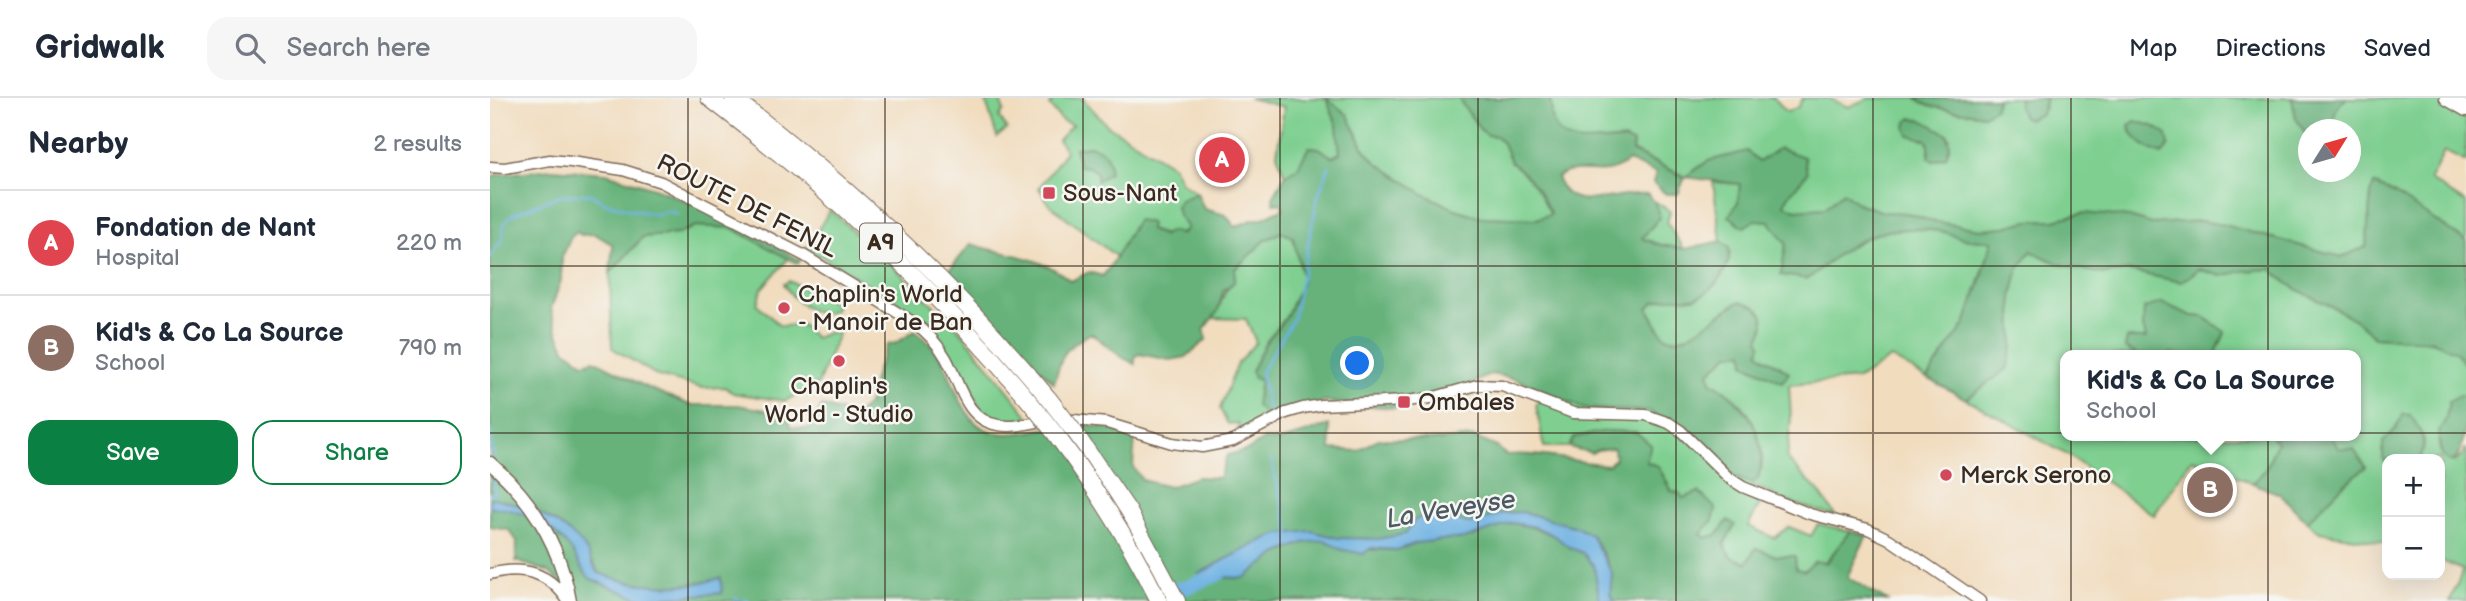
<!DOCTYPE html>
<html lang="en">
<head>
<meta charset="utf-8">
<style>
	body { margin:0; font-family:"Balsamiq Sans",sans-serif; background:#f6f6f7; color:#1f2937 }
	.controls { position:absolute; right:21px; bottom:21px; display:grid; overflow:hidden; border-radius:14px; box-shadow:0 7px 28px #0002 }
	.controls button { width:63px; height:63px; display:grid; place-items:center; padding:0; border:0; border-bottom:2px solid #e0e1e3; background:#fff; color:#1f2937; font:35px sans-serif }
	.compass { position:absolute; left:1808px; top:21px; width:63px; height:63px; border-radius:50%; background:#fff; box-shadow:0 7px 28px #0002; rotate:53deg }
	.you { position:absolute; left:868px; top:266px; width:24px; height:24px; margin:-18px; border:5px solid #fff; border-radius:50%; background:#1a73e8; box-shadow:0 0 0 10px #1a73e833 }
	.badge { display:grid; place-items:center; width:46px; height:46px; border-radius:50%; background:#0b8043; color:#fff; font-size:23px; font-weight:700 }
	.pin { position:absolute; translate:-50% -50%; border:4px solid #fff; box-shadow:0 2px 7px #0006 }
	.popup { position:absolute; left:1570px; top:252px; width:301px; height:91px; box-sizing:border-box; display:grid; place-content:center; border-radius:14px; background:#fff; filter:drop-shadow(0 2px 5px #0005); font-size:23px; white-space:nowrap; color:#747a83 }
	.popup b { font-size:26px; color:#1f2937 }
	.popup::after { content:''; position:absolute; left:50%; top:100%; margin-left:-14px; border:14px solid transparent; border-top-color:#fff }
	.list { margin:0; padding:0; list-style:none }
	h2 { display:flex; justify-content:space-between; align-items:center; height:91px; margin:0; padding:0 28px; font-size:30px }
	h2 small { font-size:23px; font-weight:400; color:#747a83 }
	.list li { display:grid; grid-template-columns:46px 1fr auto; gap:21px; align-items:center; box-sizing:border-box; height:105px; padding:0 28px; border-top:2px solid #e0e1e3 }
	.list b { display:block; font-size:26px; white-space:nowrap }
	.list p { margin:0; font-size:23px; white-space:nowrap; color:#747a83 }
	.list em { font-size:23px; font-style:normal; color:#747a83 }
	.actions { display:flex; gap:14px; padding:21px 28px }
	.actions a { flex:1; padding:16px 0; border:2px solid #0b8043; border-radius:21px; text-align:center; font-size:24px; color:#0b8043 }
	.actions .main { background:#0b8043; color:#fff }
	.icon { flex:none; width:38px; height:38px; fill:none; stroke:currentColor; stroke-width:2; stroke-linecap:round; stroke-linejoin:round }
	.map { position:relative; flex:none; width:1976px; height:503px; overflow:hidden }
	header { display:flex; align-items:center; gap:42px; box-sizing:border-box; height:98px; padding:0 35px; background:#fff; border-bottom:2px solid #e0e1e3 }
	header strong { font-size:33px }
	nav { display:flex; gap:38px; margin-inline-start:auto; font-size:24px }
	.search { width:490px; height:63px; background:#f6f6f7; display:flex; align-items:center; gap:18px; box-sizing:border-box; padding:0 24px; border-radius:21px; color:#747a83; font-size:26px }
	main { display:flex }
	aside { flex:1; background:#fff }
	.map>svg:first-child { display:block }
	.green { fill:#7ecf90; stroke:#5c7c57; stroke-width:2; fill-rule:evenodd }
	.forest { fill:#66b27a; stroke:#506e4c; stroke-width:2 }
	.water { fill:#6db1e2; stroke:#546e80; stroke-width:2 }
	.lines { fill:none; stroke-linecap:round; stroke-linejoin:round }
	.stream { stroke:#6db1e2; stroke-width:2.5 }
	.river { stroke:#6db1e2; stroke-width:14 }
	.tertiary-casing { stroke:#7b6856; stroke-width:13 }
	.secondary-casing { stroke:#7b6856; stroke-width:15 }
	.primary-casing { stroke:#7b6856; stroke-width:17 }
	.motorway-casing { stroke:#7b6856; stroke-width:18 }
	.tertiary { stroke:#fff; stroke-width:10 }
	.secondary { stroke:#fff; stroke-width:12 }
	.primary { stroke:#fff; stroke-width:14 }
	.motorway { stroke:#fff; stroke-width:16 }
	.motorway-bridge-casing { stroke:#7b6856; stroke-width:18; stroke-linecap:butt }
	.motorway-bridge { stroke:#fff; stroke-width:16 }
	.grid { fill:none; stroke:#3b2a1e; stroke-width:2; stroke-opacity:0.55 }
	.poi-dot { fill:#d1495b; stroke:#f6f6f2; stroke-width:2.5 }
	.labels { text-anchor:middle; dominant-baseline:central; stroke-width:5; stroke-linejoin:round; paint-order:stroke }
	.shield { fill:#f6f6f2; stroke:#73675e; stroke-width:2 }
	.shield-label { font-size:23px; font-weight:bold; fill:#3b2a1e }
	.poi-label { font-size:24px; fill:#3b2a1e; stroke:#f6f6f2; text-anchor:start }
	.street-label { font-size:24px; fill:#3b2a1e; stroke:#f6f6f2 }
	.water-label { font-size:26px; font-style:italic; fill:#4c5963; stroke:#f6f6f2 }
</style>
</head>
<body>
<header>
<strong>Gridwalk</strong>
<div class="search"><svg class="icon" aria-label="search" viewBox="0 0 24 24"><circle cx="10" cy="10" r="6"/><path d="M15 15l6 6"/></svg>Search here</div>
<nav><a>Map</a><a>Directions</a><a>Saved</a></nav>
</header>
<main>
<aside>
<h2>Nearby<small>2 results</small></h2>
<ul class="list">
<li><span class="badge" style="background:#e0444e">A</span><div><b>Fondation de Nant</b><p>Hospital</p></div><em>220 m</em></li>
<li><span class="badge" style="background:#8d6e63">B</span><div><b>Kid's &amp; Co La Source</b><p>School</p></div><em>790 m</em></li>
</ul>
<div class="actions"><a class="main">Save</a><a>Share</a></div>
</aside>
<div class="map">
<svg width="1976" height="503" viewBox="0 0 1976 503">
	<rect width="100%" height="100%" fill="#f6f6f2"/>
	<filter id="ink" filterUnits="userSpaceOnUse"><feTurbulence type="fractalNoise" baseFrequency=".0143" numOctaves="2"/><feDisplacementMap in="SourceGraphic" scale="14" xChannelSelector="R" yChannelSelector="G"/><feConvolveMatrix kernelMatrix="1 2 1 2 8 2 1 2 1" color-interpolation-filters="sRGB"/></filter>
	<filter id="wash" filterUnits="userSpaceOnUse"><feTurbulence type="fractalNoise" baseFrequency=".00686" numOctaves="4" result="noise"/><feDisplacementMap in="SourceGraphic" scale="28" xChannelSelector="R" yChannelSelector="G"/><feGaussianBlur stdDeviation="1.57" result="paint"/><feColorMatrix in="noise" values="0 0 0 0 0 0 0 0 0 0 0 0 0 0 0 0 0 1.4 0 .05"/><feComposite in="paint" operator="in"/></filter>
	<g filter="url(#wash)">
		<rect width="100%" height="100%" fill="#f1dcbe"/>
		<!-- green -->
		<g class="green">
			<path d="M 509,0 L 514,13 L 509,19 L 517,31 L 507,39 L 496,4 Z"/>
			<path d="M 567,0 L 592,0 L 617,27 L 683,68 L 691,84 L 707,95 L 698,98 L 688,117 L 698,130 C 684,143 675,136 660,132 C 654,130 647,130 642,130 L 628,160 L 559,106 L 549,90 L 576,53 L 568,42 L 582,27 L 572,23 L 559,7 ZM 601,48 L 619,75 L 607,82 L 607,75 L 585,50 Z"/>
			<path d="M 759,0 L 968,0 L 990,31 L 997,37 L 1006,38 L 1013,45 L 1021,64 L 1034,75 L 1048,92 L 1061,116 L 1047,121 L 991,119 L 965,111 L 935,97 L 886,64 L 873,49 L 866,32 L 837,1 L 847,27 L 850,55 L 842,59 L 829,50 L 819,49 L 808,69 L 795,78 L 787,56 L 794,9 Z"/>
			<path d="M 1059,0 L 1284,0 L 1297,14 L 1308,9 L 1313,0 L 1338,0 L 1358,9 L 1379,0 L 1427,0 C 1436,12 1477,13 1494,17 L 1507,4 L 1507,0 L 1529,0 L 1528,8 L 1554,11 L 1556,0 L 1802,0 L 1806,20 L 1818,40 L 1818,74 L 1860,74 L 1860,32 L 1844,31 C 1844,16 1843,10 1857,0 L 1949,0 L 1976,16 L 1976,64 L 1954,53 L 1940,82 L 1976,105 L 1976,143 L 1905,96 L 1884,86 L 1881,97 L 1876,149 L 1852,159 L 1734,127 L 1711,123 L 1662,126 L 1639,119 L 1592,115 L 1565,122 L 1538,123 L 1515,129 L 1490,131 L 1441,123 L 1417,115 L 1393,114 L 1367,105 L 1353,94 L 1336,110 L 1306,112 L 1294,107 L 1298,95 L 1310,85 L 1270,64 L 1218,63 L 1195,79 L 1142,53 L 1135,41 C 1112,42 1076,53 1064,27 C 1060,18 1063,8 1059,0 ZM 1432,22 L 1457,36 L 1460,40 L 1439,47 Z"/>
			<path d="M 1223,84 L 1250,86 L 1248,104 L 1239,118 L 1279,123 L 1296,146 L 1291,177 L 1318,181 C 1364,142 1387,124 1450,133 C 1459,134 1467,139 1476,141 C 1484,143 1494,143 1503,143 L 1475,226 L 1437,280 L 1401,260 L 1368,281 L 1299,287 L 1301,320 L 1297,361 L 1328,393 L 1346,418 L 1295,403 L 1262,386 L 1271,404 L 1258,428 L 1284,440 L 1299,429 L 1321,438 L 1328,426 L 1360,433 C 1347,449 1331,479 1306,471 L 1304,458 L 1286,458 L 1266,450 L 1257,465 L 1241,459 L 1234,447 L 1244,428 L 1238,423 L 1227,437 L 1215,440 L 1210,436 L 1223,422 L 1182,393 L 1168,368 L 1156,364 L 1161,347 L 1084,339 L 1079,349 L 1054,349 L 1046,308 L 1053,293 L 1095,311 L 1160,313 L 1204,344 L 1221,348 L 1243,380 L 1261,385 C 1264,381 1269,376 1271,371 C 1276,357 1265,324 1256,312 C 1250,304 1230,289 1221,284 L 1219,274 L 1239,256 L 1255,254 L 1256,266 L 1292,283 L 1291,268 L 1274,260 L 1268,255 L 1268,241 L 1273,233 L 1209,231 L 1191,241 L 1182,241 L 1174,238 L 1158,211 L 1163,204 C 1168,203 1174,200 1179,200 C 1188,199 1198,202 1207,199 C 1225,193 1242,168 1239,150 L 1231,143 Z"/>
			<path d="M 1164,103 L 1180,113 L 1177,125 L 1194,151 L 1175,148 L 1151,140 C 1162,130 1167,116 1164,103 Z"/>
			<path d="M 340,112 L 405,170 L 473,236 L 540,320 C 526,323 504,329 493,316 C 487,309 484,295 480,287 C 474,274 465,262 456,251 C 424,207 363,178 317,150 Z"/>
			<path d="M 205,128 L 242,130 L 299,160 L 272,190 L 267,206 L 290,228 L 312,227 L 325,240 L 340,234 L 348,236 L 328,286 L 295,303 L 243,295 L 235,289 L 212,290 L 168,278 L 122,250 L 120,175 L 153,139 L 188,136 Z"/>
			<path d="M 791,134 L 803,138 L 812,178 L 811,187 L 795,221 L 776,244 L 761,273 L 771,282 L 767,298 L 779,320 L 747,334 L 749,325 L 738,326 L 730,311 L 747,266 L 766,244 L 756,221 L 722,220 C 734,207 729,197 744,184 L 745,171 L 774,143 Z"/>
			<path d="M 1541,153 L 1567,165 L 1615,176 L 1639,173 L 1691,184 L 1709,171 L 1731,178 L 1753,173 L 1782,171 C 1810,203 1857,206 1884,239 C 1911,241 1969,237 1976,270 C 1976,279 1976,289 1976,298 L 1970,297 L 1959,304 C 1958,309 1958,315 1956,321 C 1951,338 1944,339 1953,359 L 1965,364 L 1972,358 L 1976,350 L 1976,503 L 1960,503 L 1973,472 L 1950,462 L 1950,361 L 1929,361 C 1941,343 1928,326 1913,316 C 1908,330 1898,338 1892,352 L 1897,368 L 1897,445 L 1830,434 L 1817,424 L 1852,388 L 1875,369 L 1848,350 L 1841,338 L 1865,338 L 1865,257 L 1725,257 L 1735,235 L 1714,219 L 1702,218 L 1672,205 L 1656,240 L 1635,250 L 1648,257 L 1575,257 L 1575,338 L 1781,338 L 1787,344 L 1776,371 L 1763,385 L 1702,361 L 1664,417 L 1576,356 L 1476,301 L 1517,271 L 1523,247 L 1522,199 L 1528,172 Z"/>
			<path d="M 299,183 L 345,205 L 345,211 C 328,225 302,201 294,186 Z"/>
		</g>
		<!-- forest -->
		<g class="forest">
			<path d="M 836,0 L 858,17 L 873,49 L 886,64 L 935,97 L 965,111 L 991,119 L 1047,121 L 1061,116 L 1048,92 L 1034,75 L 1021,64 L 1013,45 L 1006,38 L 997,37 L 990,31 L 968,0 L 1059,0 C 1063,9 1060,18 1064,27 C 1080,58 1119,35 1143,45 L 1142,54 L 1195,79 L 1218,63 L 1257,53 L 1269,64 L 1289,50 L 1314,59 L 1317,75 C 1309,87 1299,93 1294,107 L 1306,112 L 1335,110 L 1353,94 L 1367,105 L 1393,114 L 1417,115 L 1441,123 L 1490,131 L 1515,129 L 1538,123 L 1565,122 L 1592,115 L 1639,119 L 1662,126 L 1711,123 L 1734,127 L 1852,159 L 1876,149 L 1881,97 L 1884,86 L 1905,96 L 1976,143 L 1976,269 L 1966,254 L 1941,242 L 1884,239 C 1857,206 1810,203 1782,171 L 1753,173 L 1731,178 L 1709,171 L 1692,184 L 1639,173 L 1615,176 L 1589,171 L 1567,165 L 1541,153 L 1528,172 L 1522,199 L 1523,247 L 1517,271 L 1476,301 L 1437,280 L 1475,226 L 1491,183 L 1502,143 C 1493,143 1484,143 1475,141 C 1466,139 1458,134 1449,133 C 1387,124 1364,142 1318,181 L 1291,177 L 1296,146 L 1279,123 L 1265,122 L 1254,129 L 1239,118 L 1248,104 L 1250,86 L 1195,79 L 1188,96 L 1176,96 L 1163,85 L 1166,75 L 1138,63 C 1113,85 1090,63 1067,79 C 1077,120 1130,92 1157,96 L 1164,103 L 1170,119 L 1152,140 L 1166,146 L 1195,151 L 1231,143 L 1239,150 C 1242,168 1225,193 1207,199 C 1198,202 1188,199 1179,200 C 1174,200 1168,203 1163,204 L 1158,211 C 1163,220 1168,234 1176,239 C 1195,250 1231,212 1249,204 C 1272,206 1280,221 1269,241 L 1271,247 L 1269,255 C 1278,264 1290,266 1299,275 L 1292,284 L 1255,266 L 1254,254 L 1239,256 L 1219,274 L 1221,284 C 1256,303 1280,339 1268,381 L 1261,385 C 1234,377 1233,371 1221,348 L 1204,344 L 1160,313 L 1095,311 L 1026,281 L 1001,276 L 955,300 L 905,310 L 834,304 L 779,320 L 766,308 L 770,282 L 764,280 L 761,273 L 776,244 L 795,221 L 811,187 L 812,178 L 803,139 L 791,134 L 774,143 L 745,171 L 744,184 L 733,193 L 728,213 L 714,232 L 717,241 L 696,259 L 680,262 L 649,256 L 645,259 L 645,266 L 630,258 L 601,235 C 573,251 573,254 564,285 L 456,176 L 481,146 C 518,158 550,157 581,183 L 599,174 L 613,178 C 627,161 635,141 647,122 L 660,125 L 660,132 L 673,138 C 679,132 684,133 691,137 L 697,130 L 688,117 L 686,109 L 690,102 L 707,95 L 714,111 L 736,117 L 745,129 L 764,121 L 771,121 L 794,110 L 790,105 L 784,105 L 783,99 L 795,78 L 808,69 L 819,49 L 829,50 L 842,59 L 850,55 L 847,27 Z"/>
			<path d="M 1427,0 L 1507,0 L 1505,10 L 1494,17 C 1477,13 1436,12 1427,0 Z"/>
			<path d="M 1529,0 L 1556,0 L 1551,16 L 1539,21 L 1533,19 L 1528,8 Z"/>
			<path d="M 1802,0 L 1857,0 C 1843,10 1844,16 1844,31 L 1818,32 L 1818,40 L 1806,20 Z"/>
			<path d="M 1421,20 L 1432,22 L 1457,36 L 1460,47 L 1456,59 L 1443,63 L 1439,59 L 1439,47 L 1437,42 L 1419,37 L 1416,30 L 1417,24 Z"/>
			<path d="M 1645,23 L 1663,28 L 1677,37 L 1679,48 L 1672,56 C 1657,50 1643,44 1639,27 Z"/>
			<path d="M 601,48 C 615,52 621,60 619,75 L 607,83 L 607,75 L 599,69 L 589,68 L 585,50 Z"/>
			<path d="M 62,71 L 116,75 L 167,91 L 230,117 L 310,162 L 308,166 L 242,130 L 205,128 L 188,136 L 153,139 L 120,175 L 123,147 L 105,136 L 91,137 L 87,134 L 81,139 L 72,159 L 71,182 L 61,211 L 68,236 L 76,252 L 94,265 L 104,262 L 156,289 L 200,307 L 248,307 L 298,316 L 300,329 L 319,331 L 332,308 L 365,318 L 378,307 L 386,274 L 397,247 L 406,245 L 425,233 C 433,239 442,247 448,255 C 462,276 465,301 483,322 C 507,349 552,328 582,327 C 604,326 625,332 645,338 L 643,369 L 652,382 L 679,389 L 707,379 L 729,380 L 737,357 L 758,352 L 775,341 L 791,343 L 839,327 L 841,351 L 868,353 L 888,341 L 953,342 L 983,339 L 1007,349 L 1016,357 C 1050,354 1085,364 1119,367 L 1125,360 L 1124,350 L 1107,352 L 1102,355 L 1079,349 L 1084,339 L 1117,333 L 1146,334 L 1161,347 L 1156,364 L 1168,368 L 1181,393 L 1189,395 L 1193,400 L 1209,394 L 1226,411 L 1223,422 L 1211,436 L 1215,440 L 1227,437 L 1238,422 L 1245,427 L 1234,446 L 1241,459 L 1257,465 L 1266,450 L 1286,458 L 1305,458 L 1306,471 L 1314,473 L 1325,463 L 1336,465 L 1360,433 L 1377,437 L 1357,479 L 1397,503 L 1125,503 L 1120,496 L 1122,475 L 1112,454 L 1101,437 L 1086,429 L 1033,414 L 1013,415 L 980,426 L 954,418 L 947,421 L 933,418 L 925,422 L 915,436 L 888,441 L 847,440 L 829,435 L 773,442 L 710,475 L 730,479 L 753,480 L 787,456 L 813,445 L 835,442 L 850,451 L 907,452 L 926,445 L 960,441 L 974,441 L 1022,425 L 1046,430 L 1065,438 L 1079,449 L 1093,455 L 1104,468 L 1110,503 L 90,503 L 59,474 L 26,463 L 27,443 L 19,432 L 0,429 L 0,410 C 30,409 64,429 82,453 C 89,462 92,474 101,481 L 151,501 L 232,495 L 230,480 C 192,491 146,490 109,475 L 92,447 L 63,424 L 0,401 L 0,81 L 5,77 Z"/>
			<path d="M 1672,205 L 1702,218 L 1714,219 L 1735,234 L 1725,257 L 1689,257 L 1681,255 L 1680,257 L 1648,257 L 1635,250 L 1637,240 L 1656,240 L 1653,229 L 1654,210 Z"/>
			<path d="M 1970,297 L 1976,298 C 1976,316 1976,359 1961,364 L 1956,362 L 1951,355 L 1949,342 L 1949,333 L 1956,321 L 1959,303 Z"/>
			<path d="M 1913,316 L 1920,317 C 1930,330 1939,346 1929,361 L 1897,361 L 1897,368 L 1893,360 L 1893,344 L 1906,331 Z"/>
			<path d="M 1781,338 L 1841,338 L 1848,350 L 1864,351 L 1876,369 L 1852,388 L 1817,424 L 1790,396 L 1763,385 L 1776,371 L 1787,344 Z"/>
		</g>
		<!-- water -->
		<g class="water">
			<path d="M 3,400 C 36,407 68,421 92,446 C 100,455 101,467 109,475 C 146,490 192,491 231,480 L 232,495 L 151,501 L 101,481 C 92,474 89,462 82,453 C 64,429 30,409 0,410 L 0,401 Z"/>
			<path d="M 1033,414 L 1086,429 L 1101,437 L 1122,475 L 1120,496 L 1125,503 L 1110,503 L 1104,468 L 1093,455 L 1079,449 L 1065,438 L 1046,429 L 1022,425 L 974,441 L 960,441 L 926,445 L 907,452 L 881,450 L 873,456 L 850,451 L 835,442 L 813,445 L 787,456 L 754,480 L 730,479 L 715,487 L 710,475 L 773,442 L 789,436 L 822,433 L 848,440 L 888,441 L 915,436 L 925,422 L 933,418 L 947,420 L 954,418 L 980,426 L 1013,415 Z"/>
		</g>
		<g class="lines">
			<!-- stream -->
			<g class="stream">
				<path d="M 0,159 L 13,141 L 13,128 L 21,117 L 71,97 L 100,96 L 113,104 L 141,112 L 166,116 L 179,113 L 187,116"/>
				<path d="M 778,313 L 771,274 L 803,221 L 828,98 L 839,68"/>
				<path d="M 0,333 L 3,361"/>
				<path d="M 781,362 L 800,437"/>
				<path d="M 0,397 L 4,394 L 4,374"/>
				<path d="M 245,500 L 249,501"/>
				<path d="M 254,502 L 259,503"/>
			</g>
			<!-- river -->
			<path class="river" d="M 672,493 L 697,489 L 729,476"/>
		</g>
	</g>
	<g filter="url(#ink)">
		<g class="lines">
			<defs>
				<g id="tertiary">
					<path d="M 0,69 L 15,70 L 60,62 L 81,64 L 133,72 L 171,84 L 313,157 L 423,224 C 437,234 448,246 456,260 C 470,285 475,322 508,327 C 524,330 541,325 557,322"/>
					<path d="M 573,321 L 617,325 L 682,345 L 712,349 L 743,343 L 796,315 L 813,310 L 831,307 L 916,303 L 941,300 L 987,287 L 1012,288 L 1083,315 L 1156,317 L 1179,325 L 1191,333 L 1239,380 L 1253,389 L 1320,416 L 1378,431 L 1399,441 L 1490,503"/>
					<path d="M 0,476 C 33,467 59,474 78,503"/>
				</g>
				<path id="secondary" d="M 0,365 C 43,402 70,447 80,503"/>
				<path id="primary" d="M 1957,0 L 1976,11"/>
				<g id="motorway">
					<path d="M 219,0 C 339,91 448,193 544,309"/>
					<path d="M 243,0 C 358,88 467,189 559,301"/>
					<path d="M 583,332 L 638,412 L 687,503"/>
				</g>
			</defs>
			<!-- tertiary casing -->
			<use href="#tertiary" class="tertiary-casing"/>
			<!-- secondary casing -->
			<use href="#secondary" class="secondary-casing"/>
			<!-- primary casing -->
			<use href="#primary" class="primary-casing"/>
			<!-- motorway casing -->
			<use href="#motorway" class="motorway-casing"/>
			<!-- tertiary -->
			<use href="#tertiary" class="tertiary"/>
			<!-- secondary -->
			<use href="#secondary" class="secondary"/>
			<!-- primary -->
			<use href="#primary" class="primary"/>
			<!-- motorway -->
			<use href="#motorway" class="motorway"/>
			<defs>
				<g id="motorway-bridge">
					<path d="M 559,301 L 583,332"/>
					<path d="M 544,309 C 593,369 635,434 669,503"/>
				</g>
			</defs>
			<!-- motorway-bridge casing -->
			<use href="#motorway-bridge" class="motorway-bridge-casing"/>
			<!-- motorway-bridge -->
			<use href="#motorway-bridge" class="motorway-bridge"/>
		</g>
	</g>
	<!-- grid -->
	<path class="grid" d="M 198,0 L 198,503M 395,0 L 395,503M 593,0 L 593,503M 790,0 L 790,503M 988,0 L 988,503M 1186,0 L 1186,503M 1383,0 L 1383,503M 1581,0 L 1581,503M 1778,0 L 1778,503M 0,168 L 1976,168M 0,335 L 1976,335"/>
	<!-- markers -->
	<g class="poi-dot">
		<rect x="552" y="88" width="14" height="14" rx="3.5"/>
		<circle cx="294" cy="210" r="7"/>
		<circle cx="349" cy="263" r="7"/>
		<rect x="907" y="297" width="14" height="14" rx="3.5"/>
		<circle cx="1456" cy="377" r="7"/>
	</g>
	<g class="labels">
		<!-- shield labels -->
		<rect class="shield" x="370" y="125.5" width="42" height="39" rx="5"/>
		<g class="shield-label">
			<text x="391" y="145">A9</text>
		</g>
		<!-- poi labels -->
		<g class="poi-label">
			<text x="573" y="95">Sous-Nant</text>
			<text x="308" y="196">Chaplin's World<tspan x="308" dy="28">- Manoir de Ban</tspan></text>
			<text x="349" y="288" text-anchor="middle">Chaplin's<tspan x="349" dy="28">World - Studio</tspan></text>
			<text x="928" y="304">Ombales</text>
			<text x="1470" y="377">Merck Serono</text>
		</g>
		<!-- street labels -->
		<g class="street-label">
			<text transform="translate(257 108) rotate(27)">ROUTE DE FENIL</text>
		</g>
		<!-- water labels -->
		<g class="water-label">
			<text transform="translate(961 412) rotate(-9)">La Veveyse</text>
		</g>
	</g>
</svg>
<div class="controls">
<button>+</button>
<button>−</button>
</div>
<svg class="compass" viewBox="-18 -18 36 36"><path d="M0-13l5 13h-10z" fill="#e53935"/><path d="M0 13l5-13h-10z" fill="#747a83"/></svg>
<div class="you"></div>
<div class="pin badge" style="left:732px;top:62px;background:#e0444e">A</div>
<div class="pin badge" style="left:1720px;top:392px;background:#8d6e63">B</div>
<div class="popup"><b>Kid's &amp; Co La Source</b>School</div>
</div>
</main>
</body>
</html>
